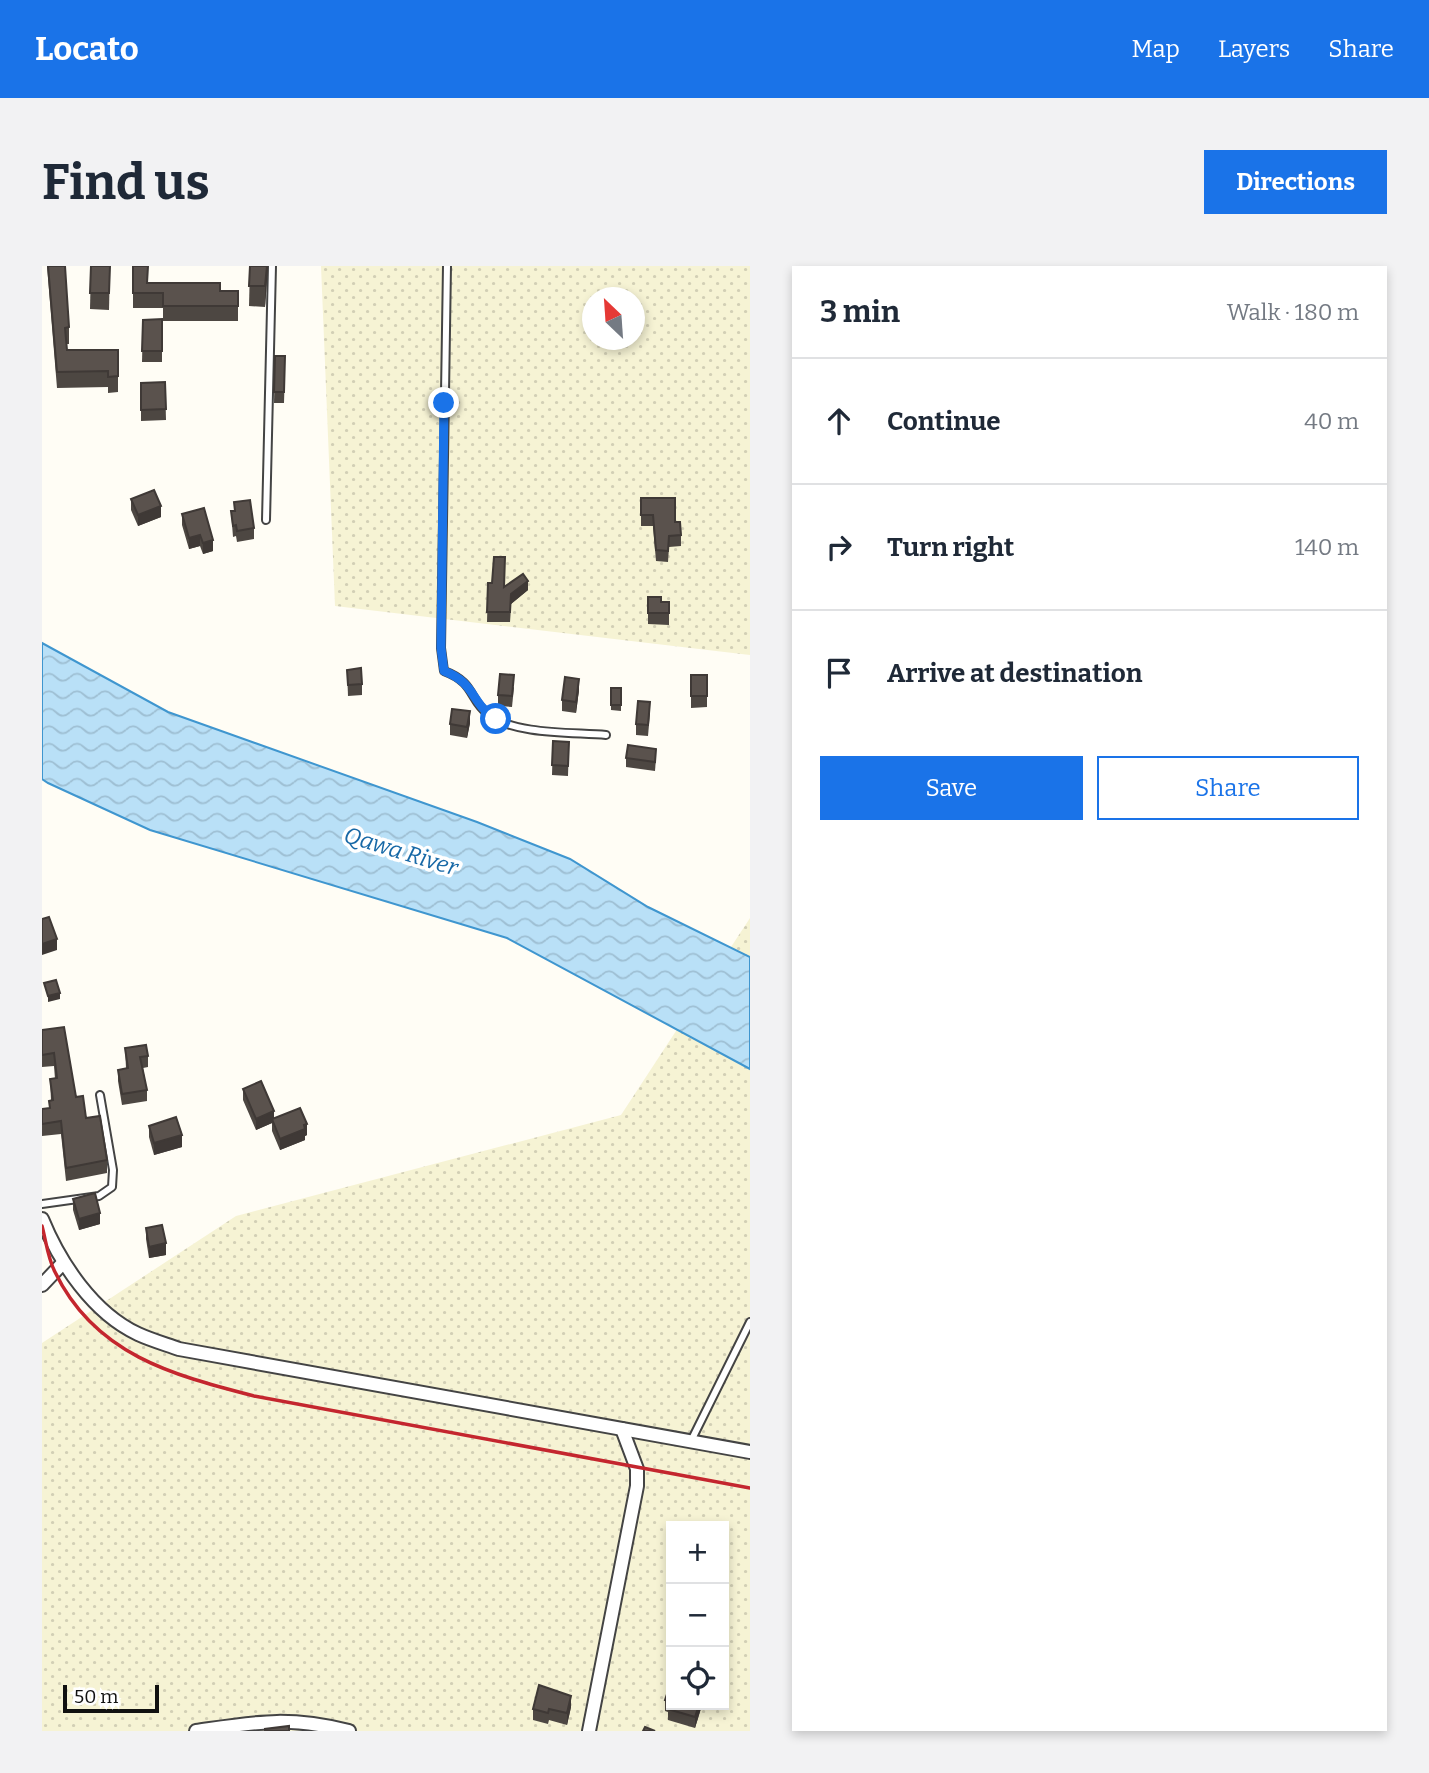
<!DOCTYPE html>
<html lang="en">
<head>
<meta charset="utf-8">
<style>
	body { margin:0; font-family:Bitter,serif; background:#f2f2f3; color:#1f2937 }
	.controls { position:absolute; right:21px; bottom:21px; display:grid; overflow:hidden; border-radius:0px; box-shadow:0 4px 10px #0003 }
	.controls button { width:63px; height:63px; display:grid; place-items:center; padding:0; border:0; border-bottom:2px solid #e0e1e3; background:#fff; color:#1f2937; font:35px sans-serif }
	.compass { position:absolute; left:540px; top:21px; width:63px; height:63px; border-radius:50%; background:#fff; box-shadow:0 4px 10px #0003; rotate:335deg }
	.scale { position:absolute; left:21px; bottom:18px; width:96px; box-sizing:border-box; padding-left:7px; border:4px solid #111; border-top:0; font-size:19px; line-height:24px; white-space:nowrap; color:#111; -webkit-text-stroke:5px #fff; paint-order:stroke }
	.stop { position:absolute; width:21px; height:21px; margin:-16px; border:5px solid #1a73e8; border-radius:50%; background:#fff }
	.stop.end { background:#1a73e8; border-color:#fff; box-shadow:0 2px 7px #0008 }
	.list { margin:0; padding:0; list-style:none }
	h2 { display:flex; justify-content:space-between; align-items:center; height:91px; margin:0; padding:0 28px; font-size:30px }
	h2 small { font-size:23px; font-weight:400; color:#747a83 }
	.list li { display:grid; grid-template-columns:46px 1fr auto; gap:21px; align-items:center; box-sizing:border-box; height:126px; padding:0 28px; border-top:2px solid #e0e1e3 }
	.list b { display:block; font-size:26px; white-space:nowrap }
	.list em { font-size:23px; font-style:normal; color:#747a83 }
	.actions { display:flex; gap:14px; padding:21px 28px }
	.actions a { flex:1; padding:16px 0; border:2px solid #1a73e8; border-radius:0px; text-align:center; font-size:24px; color:#1a73e8 }
	.actions .main { background:#1a73e8; color:#fff }
	.icon { flex:none; width:38px; height:38px; fill:none; stroke:currentColor; stroke-width:2; stroke-linecap:round; stroke-linejoin:round }
	.map { position:relative; flex:none; width:708px; height:1465px; overflow:hidden; border-radius:0px }
	header { display:flex; align-items:center; gap:42px; box-sizing:border-box; height:98px; padding:0 35px; background:#1a73e8; color:#fff }
	header strong { font-size:33px }
	nav { display:flex; gap:38px; margin-inline-start:auto; font-size:24px }
	.intro { display:flex; align-items:center; justify-content:space-between; box-sizing:border-box; height:168px; padding:0 42px }
	h1 { margin:0; font-size:49px }
	.button { padding:18px 32px; border-radius:0px; background:#1a73e8; color:#fff; font-size:24px; font-weight:700 }
	main { display:flex; gap:42px; padding:0 42px }
	aside { flex:1; background:#fff; border-radius:0px; box-shadow:0 4px 10px #0003 }
	.map>svg:first-child { display:block }
	.farmland { fill:url(#farmland-dots); fill-rule:evenodd }
	.water { fill:url(#water-waves); stroke:#3f96cf; stroke-width:2 }
	.lines { fill:none; stroke-linecap:round; stroke-linejoin:round }
	.lane-casing { stroke:#444; stroke-width:10 }
	.street-casing { stroke:#444; stroke-width:16 }
	.lane { stroke:#fff; stroke-width:6 }
	.street { stroke:#fff; stroke-width:12 }
	.rail { stroke:#c4262e; stroke-width:3.5 }
	.wall { fill:#4d4742 }
	.shaded-wall { fill:#3f3936 }
	.building { fill:#5a524d; stroke:#3f3936; stroke-width:2 }
	.route { stroke:#1a73e8; stroke-width:9 }
	.labels { text-anchor:middle; dominant-baseline:central; stroke-width:7; stroke-linejoin:round; paint-order:stroke }
	.water-label { font-size:23px; font-style:italic; fill:#1768a6; stroke:#fff }
</style>
</head>
<body>
<header>
<strong>Locato</strong>
<nav><a>Map</a><a>Layers</a><a>Share</a></nav>
</header>
<div class="intro"><h1>Find us</h1><a class="button">Directions</a></div>
<main>
<div class="map">
<svg width="708" height="1465" viewBox="0 0 708 1465">
	<defs>
		<pattern id="farmland-dots" width="8" height="8" patternUnits="userSpaceOnUse" patternTransform="scale(1.75)"><rect width="8" height="8" fill="#f6f3d4"/><path d="M2 2h.1M6 6h.1" fill="none" stroke="#d2cfb5" stroke-width="1.8" stroke-linecap="round"/></pattern>
		<pattern id="water-waves" width="16" height="10" patternUnits="userSpaceOnUse" patternTransform="scale(1.75)"><rect width="16" height="10" fill="#b9e0f7"/><path d="M0 5q4-4 8 0t8 0" fill="none" stroke="#9ebfd3"/></pattern>
	</defs>
	<rect width="100%" height="100%" fill="#fffdf5"/>
	<!-- farmland -->
	<g class="farmland">
		<path d="M 279,0 L 708,0 L 708,389 L 293,340 ZM 550,32 L 592,32 L 592,74 L 550,74 Z"/>
		<path d="M 708,652 L 708,1465 L 0,1465 L 0,1077 L 194,950 L 579,849 ZM 629,1260 L 682,1260 L 682,1439 L 629,1439 Z"/>
	</g>
	<!-- water -->
	<path class="water" d="M 0,377 L 126,446 L 435,556 L 528,593 L 606,641 L 708,691 L 708,803 L 465,672 L 108,564 L 6,517 L 0,513 Z"/>
	<g class="lines">
		<defs>
			<g id="lane">
				<path d="M 405,0 L 399,382 L 402,405 C 434,417 426,433 447,449 C 474,469 531,466 564,469"/>
				<path d="M 224,254 L 230,0"/>
				<path d="M 0,938 L 57,930 L 70,921 L 71,904 L 58,829"/>
				<path d="M 649,1175 L 708,1056"/>
			</g>
			<g id="street">
				<path d="M 0,953 C 18,997 51,1047 96,1068 C 109,1074 123,1078 137,1083 L 708,1186"/>
				<path d="M 0,1019 L 21,997"/>
				<path d="M 154,1465 C 216,1456 245,1450 307,1465"/>
				<path d="M 547,1465 L 595,1220 L 595,1203 L 580,1163"/>
			</g>
		</defs>
		<!-- lane casing -->
		<use href="#lane" class="lane-casing"/>
		<!-- street casing -->
		<use href="#street" class="street-casing"/>
		<!-- lane -->
		<use href="#lane" class="lane"/>
		<!-- street -->
		<use href="#street" class="street"/>
		<!-- rail -->
		<path class="rail" d="M 0,960 C 4,975 6,993 13,1006 C 53,1089 131,1109 212,1130 L 708,1222"/>
	</g>
	<!-- wall -->
	<g class="wall">
		<path d="M 5,0 L 23,0 L 27,61 L 27,78 L 24,78 L 25,84 L 76,84 L 76,126 L 66,127 L 66,121 L 15,122 Z"/>
		<path d="M 49,0 L 68,0 L 67,44 L 48,43 Z"/>
		<path d="M 91,0 L 106,17 L 178,25 L 196,25 L 196,55 L 121,55 L 121,42 L 91,42 Z"/>
		<path d="M 208,0 L 226,0 L 223,41 L 207,40 Z"/>
		<path d="M 120,53 L 120,96 L 100,96 L 101,54 Z"/>
		<path d="M 233,90 L 243,101 L 242,137 L 232,137 Z"/>
		<path d="M 123,116 L 124,154 L 99,155 L 99,117 Z"/>
		<path d="M 599,232 L 633,256 L 639,269 L 639,280 L 627,281 L 626,296 L 614,295 L 611,260 L 599,260 Z"/>
		<path d="M 89,233 L 119,251 L 96,260 L 89,244 Z"/>
		<path d="M 192,236 L 212,262 L 212,273 L 195,276 L 194,270 L 191,271 L 189,245 L 192,245 Z"/>
		<path d="M 140,248 L 171,285 L 161,288 L 158,280 L 147,283 L 140,259 Z"/>
		<path d="M 446,317 L 462,321 L 486,324 L 469,338 L 468,356 L 445,356 Z"/>
		<path d="M 606,331 L 619,336 L 627,336 L 627,359 L 606,358 Z"/>
		<path d="M 305,404 L 320,418 L 320,429 L 306,430 Z"/>
		<path d="M 649,409 L 665,409 L 665,441 L 649,442 Z"/>
		<path d="M 472,421 L 470,441 L 456,440 L 456,429 Z"/>
		<path d="M 569,422 L 579,422 L 579,445 L 569,444 Z"/>
		<path d="M 537,424 L 534,447 L 520,445 L 520,434 Z"/>
		<path d="M 608,447 L 606,470 L 594,469 L 594,458 Z"/>
		<path d="M 428,457 L 425,472 L 408,469 L 408,458 Z"/>
		<path d="M 511,475 L 527,476 L 526,510 L 510,509 Z"/>
		<path d="M 584,492 L 614,492 L 613,505 L 584,501 Z"/>
		<path d="M 0,764 L 65,894 L 65,907 L 24,915 L 19,868 L 0,870 L 0,843 L 7,842 L 7,835 L 9,834 L 8,813 L 13,813 L 12,800 L 0,801 Z"/>
		<path d="M 83,782 L 106,790 L 106,801 L 101,802 L 105,824 L 105,835 L 80,839 L 76,815 L 76,804 L 84,802 Z"/>
		<path d="M 201,823 L 232,853 L 265,869 L 263,870 L 263,874 L 238,884 L 230,865 L 230,857 L 214,864 L 201,834 Z"/>
		<path d="M 107,860 L 140,881 L 112,889 L 107,871 Z"/>
		<path d="M 31,933 L 58,958 L 37,964 L 31,944 Z"/>
		<path d="M 104,962 L 124,989 L 107,992 L 104,973 Z"/>
		<path d="M 623,1434 L 660,1439 L 653,1462 L 626,1454 L 626,1446 L 623,1445 Z"/>
		<path d="M 529,1441 L 525,1459 L 507,1454 L 506,1458 L 491,1454 L 491,1443 Z"/>
	</g>
	<!-- shaded-wall -->
	<g class="shaded-wall">
		<path d="M 225,0 L 226,0 L 223,41 L 223,20 Z"/>
		<path d="M 119,240 L 119,251 L 96,260 L 96,249 Z"/>
		<path d="M 158,269 L 158,280 L 147,283 L 147,272 Z"/>
		<path d="M 171,274 L 171,285 L 161,288 L 161,277 Z"/>
		<path d="M 486,315 L 486,324 L 469,338 L 468,356 L 469,328 Z"/>
		<path d="M 537,413 L 537,424 L 534,447 L 534,436 Z"/>
		<path d="M 428,445 L 428,457 L 425,472 L 425,461 Z"/>
		<path d="M 15,673 L 15,684 L 0,689 L 0,678 Z"/>
		<path d="M 18,727 L 18,733 L 6,736 L 6,730 Z"/>
		<path d="M 232,845 L 232,856 L 230,853 L 230,857 L 214,864 L 214,853 Z"/>
		<path d="M 265,858 L 265,869 L 263,870 L 263,874 L 238,884 L 238,873 Z"/>
		<path d="M 140,869 L 140,881 L 112,889 L 112,877 Z"/>
		<path d="M 58,947 L 58,958 L 37,964 L 37,953 Z"/>
		<path d="M 124,977 L 124,989 L 107,992 L 107,981 Z"/>
		<path d="M 529,1430 L 529,1441 L 525,1459 L 525,1447 Z"/>
		<path d="M 657,1439 L 660,1439 L 653,1462 L 653,1451 Z"/>
	</g>
	<!-- building -->
	<g class="building">
		<path d="M 6,0 L 23,0 L 27,61 L 23,62 L 25,84 L 76,84 L 76,110 L 66,111 L 66,105 L 15,106 Z"/>
		<path d="M 49,0 L 68,0 L 67,27 L 48,27 Z"/>
		<path d="M 91,0 L 106,0 L 105,17 L 178,17 L 178,25 L 196,25 L 196,40 L 121,40 L 121,27 L 91,27 Z"/>
		<path d="M 208,0 L 225,0 L 223,20 L 207,20 Z"/>
		<path d="M 120,53 L 120,85 L 100,85 L 101,54 Z"/>
		<path d="M 233,90 L 243,90 L 242,126 L 232,126 Z"/>
		<path d="M 123,116 L 124,143 L 99,144 L 99,117 Z"/>
		<path d="M 112,224 L 119,240 L 96,249 L 89,233 Z"/>
		<path d="M 599,232 L 633,232 L 633,256 L 638,256 L 639,269 L 627,270 L 626,285 L 614,284 L 611,249 L 599,249 Z"/>
		<path d="M 208,234 L 212,262 L 195,265 L 194,259 L 191,260 L 189,245 L 193,245 L 192,236 Z"/>
		<path d="M 162,242 L 171,274 L 161,277 L 158,269 L 147,272 L 140,248 Z"/>
		<path d="M 452,291 L 463,291 L 462,321 L 481,308 L 486,315 L 469,328 L 468,346 L 445,346 L 446,317 L 450,317 Z"/>
		<path d="M 606,331 L 619,331 L 619,336 L 627,336 L 627,347 L 606,347 Z"/>
		<path d="M 319,402 L 320,418 L 306,419 L 305,404 Z"/>
		<path d="M 458,408 L 472,409 L 470,430 L 456,429 Z"/>
		<rect x="649" y="409" width="16" height="21"/>
		<path d="M 523,411 L 537,413 L 534,436 L 520,434 Z"/>
		<rect x="569" y="422" width="10" height="17"/>
		<path d="M 596,435 L 608,436 L 606,459 L 594,458 Z"/>
		<path d="M 410,443 L 428,445 L 425,461 L 408,458 Z"/>
		<path d="M 511,475 L 527,476 L 526,500 L 510,499 Z"/>
		<path d="M 586,479 L 614,483 L 613,496 L 584,492 Z"/>
		<path d="M 7,651 L 15,673 L 0,678 L 0,653 Z"/>
		<path d="M 14,714 L 18,727 L 6,730 L 2,717 Z"/>
		<path d="M 22,761 L 34,831 L 41,830 L 44,852 L 58,850 L 65,894 L 24,902 L 19,855 L 0,858 L 0,843 L 8,842 L 7,835 L 11,834 L 8,813 L 15,812 L 12,787 L 0,789 L 0,764 Z"/>
		<path d="M 104,779 L 106,790 L 98,791 L 105,824 L 80,828 L 76,804 L 86,802 L 83,782 Z"/>
		<path d="M 219,815 L 232,845 L 214,853 L 201,823 Z"/>
		<path d="M 258,842 L 265,858 L 262,859 L 263,863 L 238,873 L 230,853 Z"/>
		<path d="M 134,851 L 140,869 L 112,877 L 107,860 Z"/>
		<path d="M 53,927 L 58,947 L 37,953 L 31,933 Z"/>
		<path d="M 120,959 L 124,977 L 107,981 L 104,962 Z"/>
		<path d="M 497,1419 L 529,1430 L 525,1447 L 507,1443 L 506,1447 L 491,1443 Z"/>
		<path d="M 628,1419 L 629,1420 L 629,1439 L 657,1439 L 653,1451 L 626,1443 L 629,1436 L 623,1434 Z"/>
		<path d="M 247,1460 L 247,1465 L 223,1465 L 223,1463 Z"/>
		<path d="M 603,1461 L 613,1465 L 601,1465 Z"/>
	</g>
	<g class="lines">
		<!-- route -->
		<path class="route" d="M 402,137 L 399,382 L 402,405 C 434,417 429,438 454,453"/>
	</g>
	<g class="labels">
		<!-- water labels -->
		<g class="water-label">
			<text transform="translate(359 585) rotate(17)">Qawa River</text>
		</g>
	</g>
</svg>
<div class="controls">
<button>+</button>
<button>−</button>
<button><svg class="icon" aria-label="locate" viewBox="0 0 24 24"><circle cx="12" cy="12" r="6"/><path d="M12 2v4M12 18v4M2 12h4M18 12h4"/></svg></button>
</div>
<svg class="compass" viewBox="-18 -18 36 36"><path d="M0-13l5 13h-10z" fill="#e53935"/><path d="M0 13l5-13h-10z" fill="#747a83"/></svg>
<div class="scale">50 m</div>
<div class="stop" style="left:454px;top:453px"></div>
<div class="stop end" style="left:402px;top:137px"></div>
</div>
<aside>
<h2>3 min<small>Walk · 180 m</small></h2>
<ul class="list">
<li><svg class="icon" aria-label="ahead" viewBox="0 0 24 24"><path d="M12 20V5M6 11l6-6 6 6"/></svg><div><b>Continue</b></div><em>40 m</em></li>
<li><svg class="icon" aria-label="right" viewBox="0 0 24 24"><path d="M7 20v-9h11M14 6l5 5-5 5"/></svg><div><b>Turn right</b></div><em>140 m</em></li>
<li><svg class="icon" aria-label="arrive" viewBox="0 0 24 24"><path d="M6 21V4h12l-3 4 3 4H6"/></svg><div><b>Arrive at destination</b></div></li>
</ul>
<div class="actions"><a class="main">Save</a><a>Share</a></div>
</aside>
</main>
</body>
</html>
